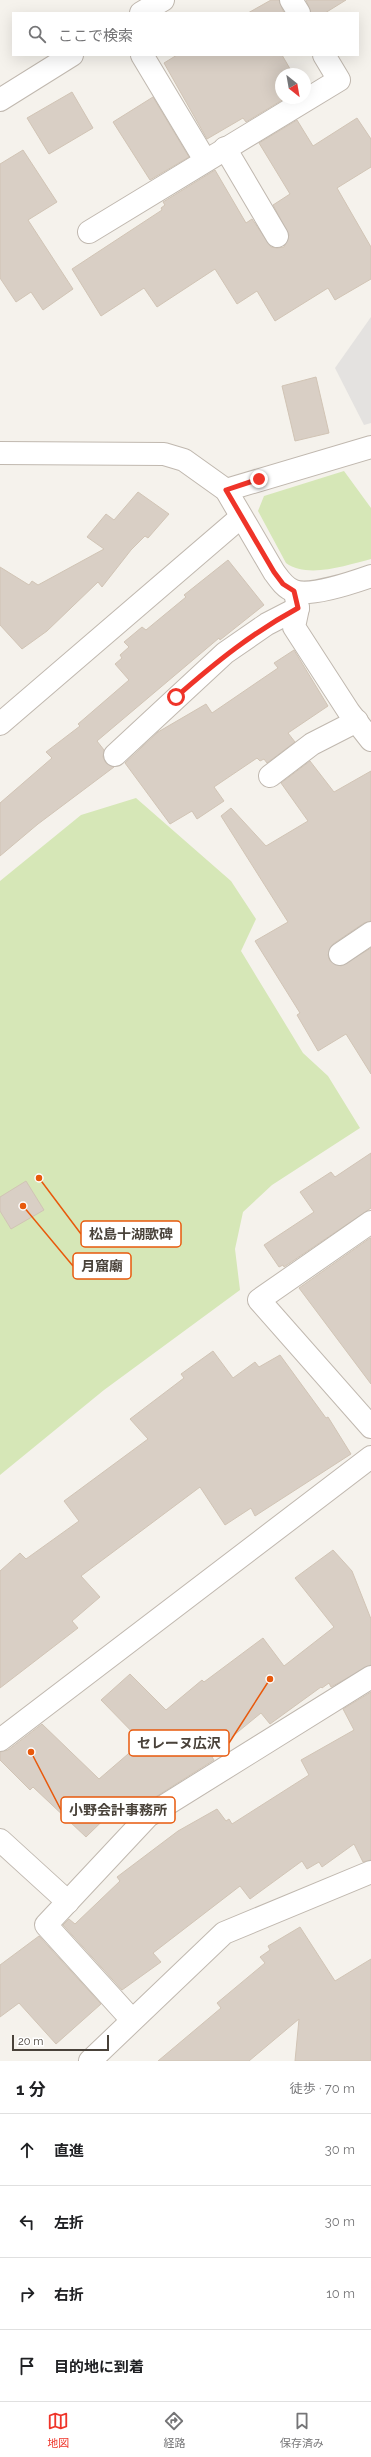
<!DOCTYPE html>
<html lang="ja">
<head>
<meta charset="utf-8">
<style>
	body { margin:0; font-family:Raleway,"Noto Sans JP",sans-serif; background:#f6f6f6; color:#202124 }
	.compass { position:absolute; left:275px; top:68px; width:36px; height:36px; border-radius:50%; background:#fff; box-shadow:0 4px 16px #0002; rotate:149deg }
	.scale { position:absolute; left:12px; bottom:10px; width:97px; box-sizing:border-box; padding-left:4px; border:2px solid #49423a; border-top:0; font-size:11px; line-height:14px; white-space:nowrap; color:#49423a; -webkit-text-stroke:3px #fff; paint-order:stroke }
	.stop { position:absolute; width:12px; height:12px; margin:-9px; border:3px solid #ef3429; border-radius:50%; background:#fff }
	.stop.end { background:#ef3429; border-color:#fff; box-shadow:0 1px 4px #0008 }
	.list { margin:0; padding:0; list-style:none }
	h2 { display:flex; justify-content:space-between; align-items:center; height:52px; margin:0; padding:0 16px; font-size:17px }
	h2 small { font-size:13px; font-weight:400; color:#757577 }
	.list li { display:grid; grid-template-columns:26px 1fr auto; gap:12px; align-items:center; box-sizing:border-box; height:72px; padding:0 16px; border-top:1px solid #e0e0e0 }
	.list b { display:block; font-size:15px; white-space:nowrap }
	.list em { font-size:13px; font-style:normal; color:#757577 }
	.icon { flex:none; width:22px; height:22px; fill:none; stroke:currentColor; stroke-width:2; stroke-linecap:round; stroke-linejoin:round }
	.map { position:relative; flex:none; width:371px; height:2061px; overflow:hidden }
	.search { position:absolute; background:#fff; box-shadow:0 4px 16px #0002; left:12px; right:12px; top:12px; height:44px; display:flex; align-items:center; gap:10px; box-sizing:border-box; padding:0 14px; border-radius:0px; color:#757577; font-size:15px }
	.sheet { height:340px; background:#fff }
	nav { display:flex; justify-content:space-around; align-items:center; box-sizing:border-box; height:56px; border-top:1px solid #e0e0e0; background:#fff; font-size:11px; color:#757577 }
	nav a { display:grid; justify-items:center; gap:2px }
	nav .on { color:#ef3429 }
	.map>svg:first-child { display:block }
	.green { fill:#d6e7b7 }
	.parking { fill:#e4e2e0 }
	.building { fill:#d9cfc5; stroke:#d1c4b5 }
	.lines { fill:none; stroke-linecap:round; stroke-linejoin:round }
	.minor-casing { stroke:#c0b8af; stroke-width:24 }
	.minor { stroke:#fff; stroke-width:22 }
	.route { stroke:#ef3429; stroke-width:5 }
	.leader { fill:none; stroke:#e8590c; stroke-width:1.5 }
	.callout-dot { fill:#e8590c; stroke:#fff; stroke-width:1.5 }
	.callout { fill:#fff; stroke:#e8590c; stroke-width:1.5 }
	.callout-label { font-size:14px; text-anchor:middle; font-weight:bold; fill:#49423a }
</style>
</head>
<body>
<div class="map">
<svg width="371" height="2061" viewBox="0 0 371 2061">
	<rect width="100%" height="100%" fill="#f5f2ec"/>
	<!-- green -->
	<g class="green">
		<path d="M 344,471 L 371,508 L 371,559 C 347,565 308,579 286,563 L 258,511 L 264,496 Z"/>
		<path d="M 136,798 L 231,881 L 256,919 L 241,951 L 303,1053 L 328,1076 L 360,1128 L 272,1185 L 243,1212 L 235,1249 L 240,1290 L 104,1390 L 0,1475 L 0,881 L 81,815 Z"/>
	</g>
	<!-- parking -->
	<path class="parking" d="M 371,317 L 371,423 L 364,425 L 335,368 Z"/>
	<!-- building -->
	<g class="building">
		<path d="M 271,0 L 279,0 L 284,13 L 248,13 Z"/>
		<path d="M 306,0 L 346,0 L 325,13 L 311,13 Z"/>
		<path d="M 177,55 L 282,55 L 293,74 L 281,74 L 281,98 L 284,99 L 246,122 L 243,118 L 207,139 L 164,63 Z"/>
		<path d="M 72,92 L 93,128 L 49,154 L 27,118 Z"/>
		<path d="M 153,97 L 189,157 L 150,180 L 113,122 Z"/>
		<path d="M 357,118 L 371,139 L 371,167 L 337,188 L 371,247 L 371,279 L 335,300 L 328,288 L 275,321 L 257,291 L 237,304 L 215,269 L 157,307 L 144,288 L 101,316 L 72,269 L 162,210 L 161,208 L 165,205 L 163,202 L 215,170 L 246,223 L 252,219 L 271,247 L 277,248 L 284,247 L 289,235 L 273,205 L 290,194 L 259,143 L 297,120 L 313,146 Z"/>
		<path d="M 23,150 L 57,202 L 28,220 L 73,289 L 43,310 L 31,292 L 16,302 L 0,278 L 0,164 Z"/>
		<path d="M 316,377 L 329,433 L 295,441 L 282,386 Z"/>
		<path d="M 138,492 L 169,514 L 148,538 L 145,536 L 131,550 L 102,587 L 98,582 L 47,631 L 22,649 L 0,625 L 0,567 L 29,585 L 32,581 L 38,585 L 104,549 L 87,537 L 106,514 L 114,520 Z"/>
		<path d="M 228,560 L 264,605 L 220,640 L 219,638 L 97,741 L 104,750 L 103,757 L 106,763 L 114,767 L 38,824 L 0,856 L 0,803 L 52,758 L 46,752 L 80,726 L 78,724 L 129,680 L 115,664 L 122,658 L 120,655 L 129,647 L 124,642 L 142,627 L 146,630 L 186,597 L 184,595 Z"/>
		<path d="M 294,650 L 328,706 L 288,733 L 295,742 L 267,763 L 264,759 L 260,761 L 257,758 L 214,787 L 224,801 L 197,819 L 192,811 L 170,824 L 125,763 L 158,732 L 206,704 L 212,713 L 278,668 L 274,663 Z"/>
		<path d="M 310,761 L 334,792 L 371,771 L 371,921 L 364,923 L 333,944 L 328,955 L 330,961 L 341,966 L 371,948 L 371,1074 L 346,1034 L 318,1051 L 297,1015 L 300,1013 L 255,941 L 288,922 L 221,816 L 231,808 L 266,846 L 308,821 L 281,783 Z"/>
		<path d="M 371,1153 L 371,1208 L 284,1267 L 283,1265 L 279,1267 L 264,1245 L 314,1212 L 300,1192 L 331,1172 L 335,1177 Z"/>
		<path d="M 26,1181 L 44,1210 L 11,1229 L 0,1211 L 0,1197 Z"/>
		<path d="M 370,1238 L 371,1238 L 371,1384 L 299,1288 Z"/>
		<path d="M 213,1351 L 233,1378 L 255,1362 L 259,1367 L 280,1355 L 326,1418 L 328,1417 L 351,1454 L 255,1516 L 251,1508 L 225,1525 L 200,1487 L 81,1576 L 100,1597 L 72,1621 L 78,1628 L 0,1688 L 0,1571 L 20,1553 L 26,1559 L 79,1521 L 64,1501 L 148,1439 L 130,1419 L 184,1378 L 181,1374 Z"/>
		<path d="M 333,1550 L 352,1571 L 371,1619 L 371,1665 L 331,1687 L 329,1683 L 322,1688 L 321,1687 L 270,1724 L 261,1713 L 217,1749 L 219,1752 L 212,1757 L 214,1760 L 138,1808 L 127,1797 L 86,1837 L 33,1787 L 30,1790 L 0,1760 L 0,1752 L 8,1750 L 42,1724 L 99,1779 L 142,1742 L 101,1700 L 130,1674 L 166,1710 L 202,1680 L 204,1682 L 263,1638 L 284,1666 L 334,1627 L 295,1578 Z"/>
		<path d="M 371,1692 L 371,1860 L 363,1862 L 354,1844 L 322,1867 L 319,1862 L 307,1869 L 302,1861 L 250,1899 L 240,1886 L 153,1953 L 161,1962 L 122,1990 L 63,1925 L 69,1919 L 75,1924 L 120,1881 L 117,1877 L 178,1831 L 217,1809 L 226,1821 L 229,1819 L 232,1824 L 309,1775 L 301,1760 L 354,1730 L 343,1709 Z"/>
		<path d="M 300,1927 L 335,1981 L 371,1959 L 371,2061 L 295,2061 L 299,2019 L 249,2061 L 158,2061 L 221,2008 L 217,2003 L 265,1963 L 260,1957 L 270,1950 L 268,1946 Z"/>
		<path d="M 39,1936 L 101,2004 L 56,2044 L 19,2003 L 0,2017 L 0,1965 Z"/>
	</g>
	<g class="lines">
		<defs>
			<g id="minor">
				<path d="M 291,0 L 299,13"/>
				<path d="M 141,13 L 163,0"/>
				<path d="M 142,55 L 205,160"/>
				<path d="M 0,100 L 72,55"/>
				<path d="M 225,148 L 277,236"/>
				<path d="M 89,232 L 339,80 L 324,55"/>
				<path d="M 0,453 L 164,454 L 184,460 L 226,490 L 274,572 C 279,579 285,588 294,591 C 310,597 354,582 371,576"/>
				<path d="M 226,490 L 371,447"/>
				<path d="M 296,597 L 298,608 L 294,627 L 349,712 L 371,740"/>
				<path d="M 0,724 L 241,517"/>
				<path d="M 115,755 L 225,653 L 267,624 L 298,608"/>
				<path d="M 270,776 L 312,744 L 357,721"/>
				<path d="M 340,954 L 371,933"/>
				<path d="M 371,1222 L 259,1300 L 371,1427"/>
				<path d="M 0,1740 L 371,1457"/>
				<path d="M 0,1840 L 68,1902"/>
				<path d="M 132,2020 L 46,1925 L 148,1816 L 371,1677"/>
				<path d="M 90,2061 L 224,1933 L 371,1872"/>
			</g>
		</defs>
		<!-- minor casing -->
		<use href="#minor" class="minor-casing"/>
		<!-- minor -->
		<use href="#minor" class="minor"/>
	</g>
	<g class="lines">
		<!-- route -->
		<path class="route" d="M 176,697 C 216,662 252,633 298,608 L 294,591 L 283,584 L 274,572 L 226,490 L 259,479"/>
	</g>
	<!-- callouts -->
	<path class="leader" d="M39 1178L81 1234M23 1206L73 1266M270 1679L229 1743M31 1752L61 1810"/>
	<g class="callout-dot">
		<circle cx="39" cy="1178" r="4"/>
		<circle cx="23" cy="1206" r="4"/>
		<circle cx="270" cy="1679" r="4"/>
		<circle cx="31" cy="1752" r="4"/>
	</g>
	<g class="callout">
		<rect x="81" y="1221" width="100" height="26" rx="4"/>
		<rect x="73" y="1253" width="58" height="26" rx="4"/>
		<rect x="129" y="1730" width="100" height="26" rx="4"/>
		<rect x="61" y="1797" width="114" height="26" rx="4"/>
	</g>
	<g class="callout-label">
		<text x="131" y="1239">松島十湖歌碑</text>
		<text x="102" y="1271">月窟廟</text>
		<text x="179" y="1748">セレーヌ広沢</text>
		<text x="118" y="1815">小野会計事務所</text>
	</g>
</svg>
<svg class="compass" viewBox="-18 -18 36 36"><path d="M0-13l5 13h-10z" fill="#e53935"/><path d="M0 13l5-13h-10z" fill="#757577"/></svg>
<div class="scale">20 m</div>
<div class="stop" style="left:176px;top:697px"></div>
<div class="stop end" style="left:259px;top:479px"></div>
<div class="search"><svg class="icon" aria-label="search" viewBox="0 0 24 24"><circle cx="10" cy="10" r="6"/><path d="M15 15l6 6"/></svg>ここで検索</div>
</div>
<section class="sheet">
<h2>1 分<small>徒歩 · 70 m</small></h2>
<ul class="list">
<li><svg class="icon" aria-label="ahead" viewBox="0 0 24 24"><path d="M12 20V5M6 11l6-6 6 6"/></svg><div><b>直進</b></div><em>30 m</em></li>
<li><svg class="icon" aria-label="left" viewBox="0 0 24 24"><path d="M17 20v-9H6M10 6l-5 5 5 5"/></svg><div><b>左折</b></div><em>30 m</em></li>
<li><svg class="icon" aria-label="right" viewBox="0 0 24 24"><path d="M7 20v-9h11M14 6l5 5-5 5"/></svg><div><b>右折</b></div><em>10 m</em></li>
<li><svg class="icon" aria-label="arrive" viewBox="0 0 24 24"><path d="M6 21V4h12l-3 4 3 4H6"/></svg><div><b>目的地に到着</b></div></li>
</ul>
</section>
<nav>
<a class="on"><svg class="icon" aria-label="map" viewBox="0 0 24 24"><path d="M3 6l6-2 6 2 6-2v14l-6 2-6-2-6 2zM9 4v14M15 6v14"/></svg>地図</a>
<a><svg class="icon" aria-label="directions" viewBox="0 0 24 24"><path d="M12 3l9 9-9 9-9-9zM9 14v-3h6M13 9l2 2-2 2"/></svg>経路</a>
<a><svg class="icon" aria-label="saved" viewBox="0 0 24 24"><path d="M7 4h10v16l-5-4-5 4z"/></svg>保存済み</a>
</nav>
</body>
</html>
